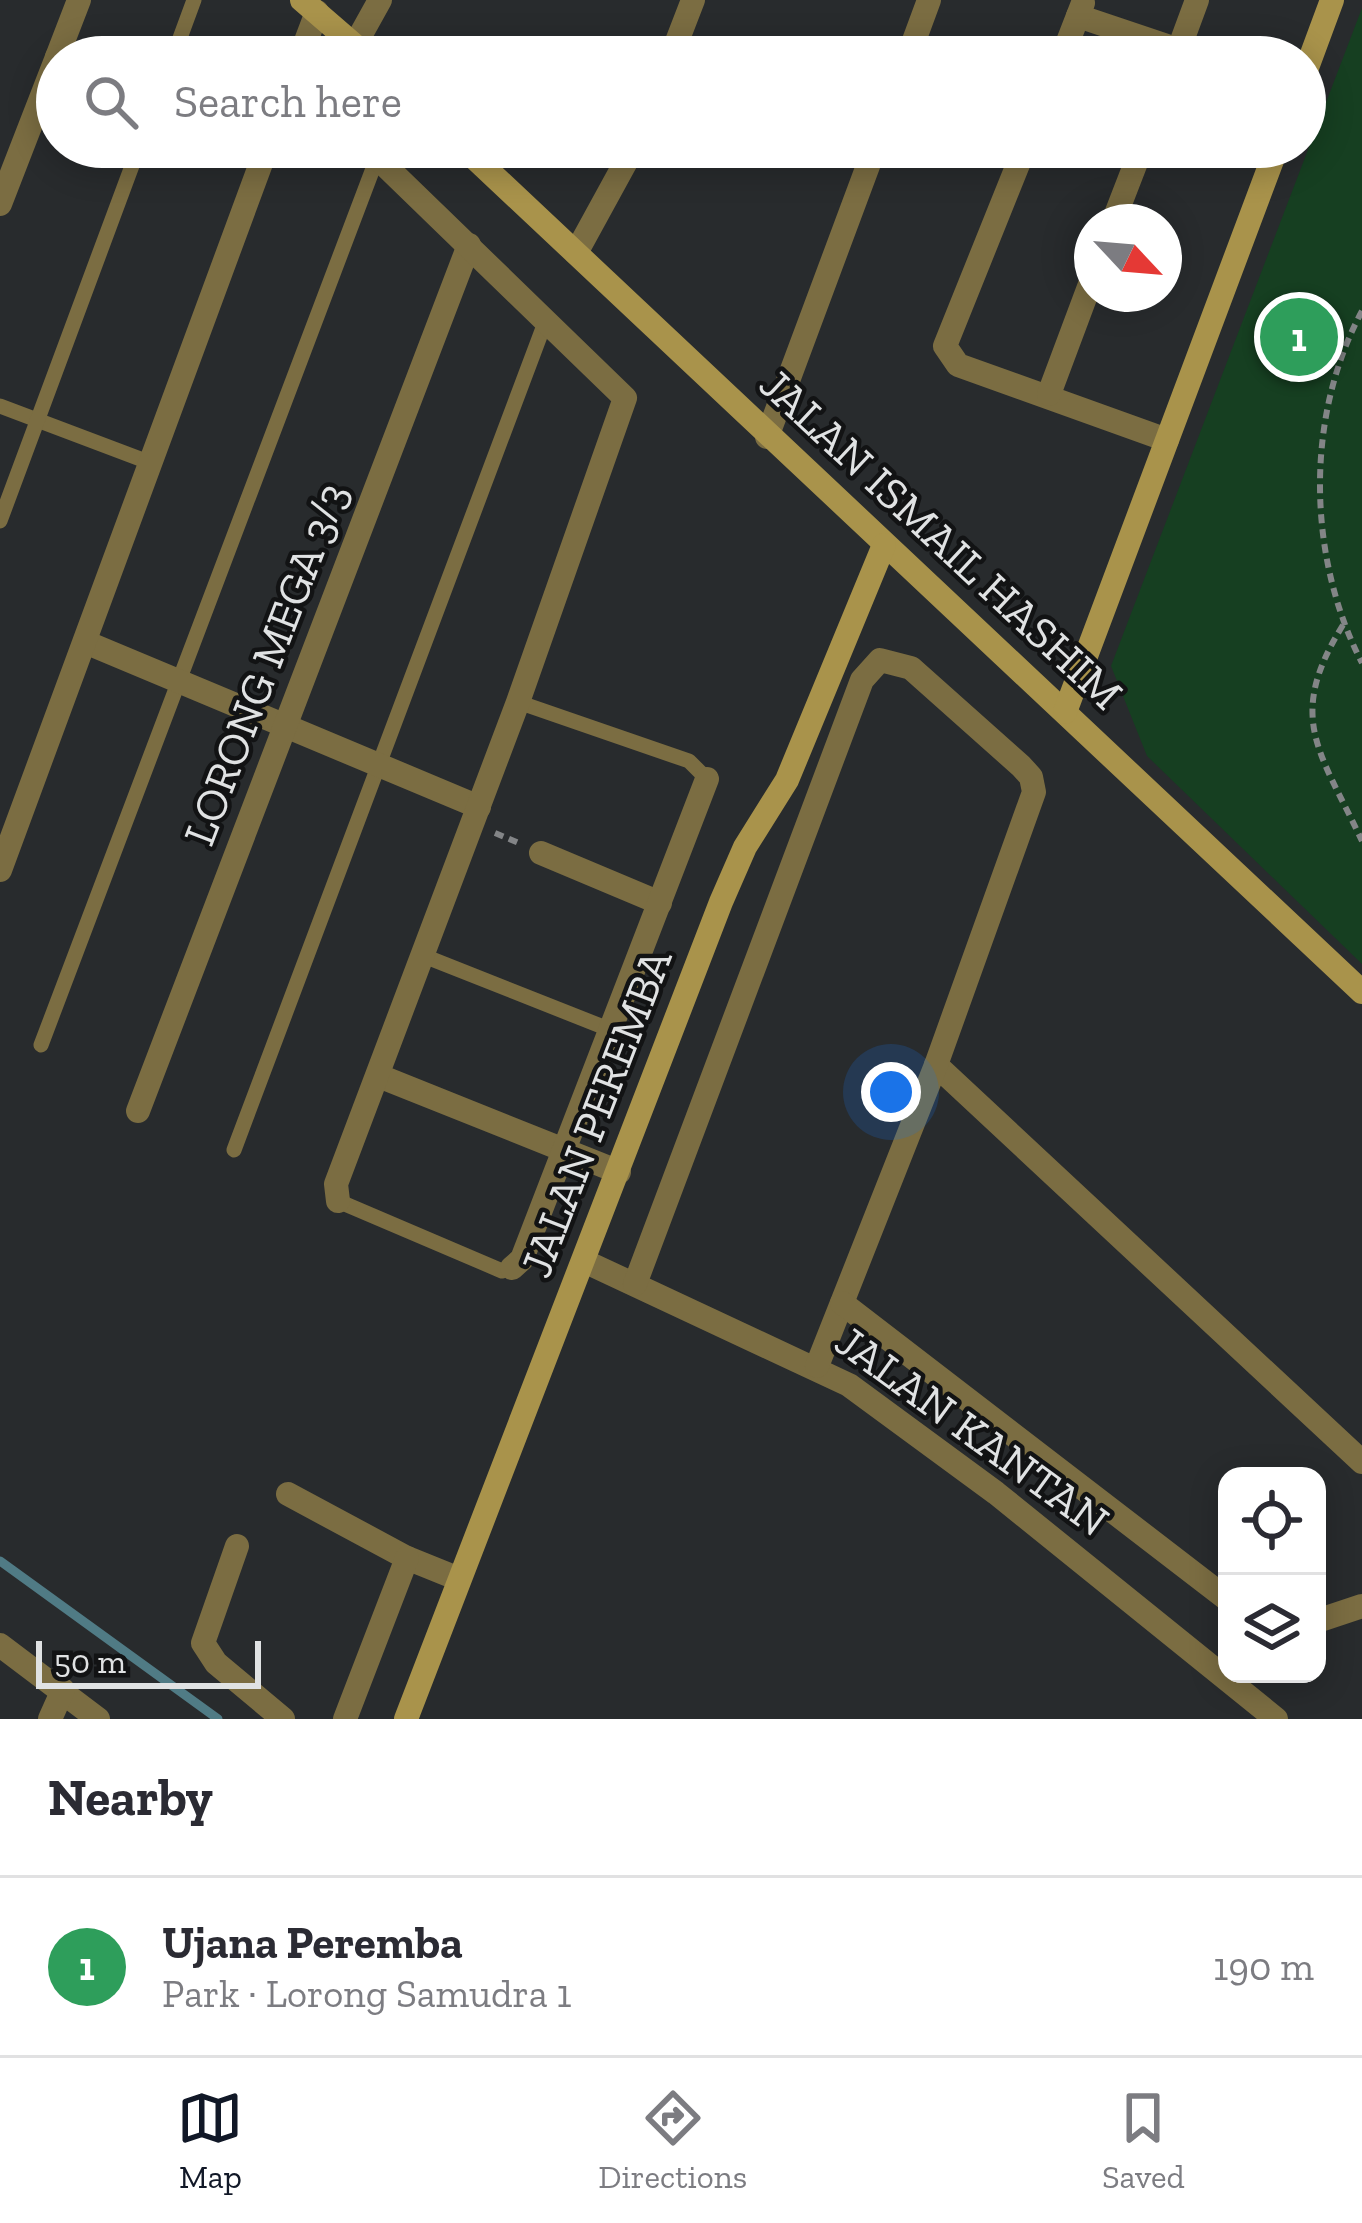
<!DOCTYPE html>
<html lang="en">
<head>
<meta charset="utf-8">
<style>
	body { margin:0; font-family:"Zilla Slab",serif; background:#f2f2f3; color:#2b2b33 }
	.controls { position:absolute; right:36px; bottom:36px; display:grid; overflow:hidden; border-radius:24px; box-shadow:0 6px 30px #0003 }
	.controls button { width:108px; height:108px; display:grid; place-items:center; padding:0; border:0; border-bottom:3px solid #e1e1e2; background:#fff; color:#2b2b33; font:60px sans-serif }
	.compass { position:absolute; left:1074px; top:204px; width:108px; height:108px; border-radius:50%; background:#fff; box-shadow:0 6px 30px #0003; rotate:116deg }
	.scale { position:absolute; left:36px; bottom:30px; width:225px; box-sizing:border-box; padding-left:12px; border:6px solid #e0e2e3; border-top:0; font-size:33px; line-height:42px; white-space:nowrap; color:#e0e2e3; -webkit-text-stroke:9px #121314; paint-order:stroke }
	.you { position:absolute; left:891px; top:1092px; width:42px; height:42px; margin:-30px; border:9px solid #fff; border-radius:50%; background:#1a73e8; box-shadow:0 0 0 18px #1a73e833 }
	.badge { display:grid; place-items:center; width:78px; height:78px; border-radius:50%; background:#111827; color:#fff; font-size:39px; font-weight:700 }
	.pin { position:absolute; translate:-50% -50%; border:6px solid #fff; box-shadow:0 3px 12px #0006 }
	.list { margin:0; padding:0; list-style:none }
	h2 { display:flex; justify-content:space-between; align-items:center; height:156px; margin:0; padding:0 48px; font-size:51px }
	h2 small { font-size:39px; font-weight:400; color:#7c7c81 }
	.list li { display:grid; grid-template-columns:78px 1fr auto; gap:36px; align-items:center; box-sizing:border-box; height:180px; padding:0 48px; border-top:3px solid #e1e1e2 }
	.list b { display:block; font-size:45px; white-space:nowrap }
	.list p { margin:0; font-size:39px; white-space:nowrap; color:#7c7c81 }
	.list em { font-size:39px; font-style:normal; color:#7c7c81 }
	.icon { flex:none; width:66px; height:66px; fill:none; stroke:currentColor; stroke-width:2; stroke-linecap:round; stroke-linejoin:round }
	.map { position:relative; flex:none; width:1362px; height:1719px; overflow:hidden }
	.search { position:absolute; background:#fff; box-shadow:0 6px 30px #0003; left:36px; right:36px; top:36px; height:132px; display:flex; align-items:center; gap:30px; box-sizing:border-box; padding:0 42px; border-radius:66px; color:#7c7c81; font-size:45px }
	.sheet { height:336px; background:#fff }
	nav { display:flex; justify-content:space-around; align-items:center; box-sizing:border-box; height:168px; border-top:3px solid #e1e1e2; background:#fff; font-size:33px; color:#7c7c81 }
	nav a { display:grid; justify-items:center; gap:6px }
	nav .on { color:#111827 }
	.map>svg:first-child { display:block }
	.green { fill:#163f21 }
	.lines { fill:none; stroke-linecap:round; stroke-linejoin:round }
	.stream { stroke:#507b85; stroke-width:9 }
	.path { stroke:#838587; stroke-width:6; stroke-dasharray:9 6; stroke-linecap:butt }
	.lane { stroke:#7b6d42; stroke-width:15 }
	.street { stroke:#7b6d42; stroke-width:24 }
	.secondary { stroke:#a9934b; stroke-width:24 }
	.labels { text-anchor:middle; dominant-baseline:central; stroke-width:9; stroke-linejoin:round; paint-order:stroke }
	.street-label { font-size:45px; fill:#e0e2e3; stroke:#121314 }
</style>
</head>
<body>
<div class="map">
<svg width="1362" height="1719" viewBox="0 0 1362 1719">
	<rect width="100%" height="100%" fill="#282b2d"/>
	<!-- green -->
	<path class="green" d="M 1362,8 L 1362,964 L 1147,756 L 1111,666 Z"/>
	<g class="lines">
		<!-- stream -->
		<path class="stream" d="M 0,1561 L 218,1719"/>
		<!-- path -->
		<g class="path">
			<path d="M 1362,311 C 1305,417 1307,556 1362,663"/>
			<path d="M 1343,625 C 1285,718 1320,751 1362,841"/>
			<path d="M 495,833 L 521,844"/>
		</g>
		<!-- lane -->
		<g class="lane">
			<path d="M 173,57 L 194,0"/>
			<path d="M 0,406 L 151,463"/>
			<path d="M 0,521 L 139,147"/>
			<path d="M 518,702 L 689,761 L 707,779"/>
			<path d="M 424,956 L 611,1030"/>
			<path d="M 41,1045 L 377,158"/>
			<path d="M 234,1150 L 546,320"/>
			<path d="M 338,1201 L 502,1271 L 512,1268"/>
		</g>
		<!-- street -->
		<g class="street">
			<path d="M 1078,16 L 1200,57"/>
			<path d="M 355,45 L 380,0"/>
			<path d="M 57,57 L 79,0"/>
			<path d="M 300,57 L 317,12"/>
			<path d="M 671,57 L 693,0"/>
			<path d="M 908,57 L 929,0"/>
			<path d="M 1062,57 L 1083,3"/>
			<path d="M 1176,57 L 1197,0"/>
			<path d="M 1025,147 L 945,346 L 958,365 L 1167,440"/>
			<path d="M 0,204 L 57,57"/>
			<path d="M 1113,222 L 1142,147"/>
			<path d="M 576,253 L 634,147"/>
			<path d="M 1049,394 L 1092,279"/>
			<path d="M 767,437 L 875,147"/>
			<path d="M 85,642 L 479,807"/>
			<path d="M 541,853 L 660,903"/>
			<path d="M 0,870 L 267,147"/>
			<path d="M 936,1065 L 1362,1462"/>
			<path d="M 379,1076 L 619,1172"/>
			<path d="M 138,1111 L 469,245"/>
			<path d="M 338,1201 L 336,1184 L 518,702 L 625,398 L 366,147"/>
			<path d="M 586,1262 L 849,1385 L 996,1493 L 1276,1719"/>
			<path d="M 512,1268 L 522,1259 L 707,779"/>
			<path d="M 635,1284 L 862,680 L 880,660 L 911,668 L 1021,766 L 1031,777 L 1034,792 L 936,1065 L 817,1366"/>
			<path d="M 842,1303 L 1227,1599"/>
			<path d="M 288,1494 L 407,1558 L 459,1579"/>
			<path d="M 237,1546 L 203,1643 L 216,1663 L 283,1719"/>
			<path d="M 1317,1621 L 1362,1606"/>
			<path d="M 0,1645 L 98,1719"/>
			<path d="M 50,1719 L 63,1690"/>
			<path d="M 345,1719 L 407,1558"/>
		</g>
		<!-- secondary -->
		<g class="secondary">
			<path d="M 302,0 L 368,57"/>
			<path d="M 1305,73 L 1332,0"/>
			<path d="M 463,147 L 1362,992"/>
			<path d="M 1065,712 L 1277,147"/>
			<path d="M 406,1719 L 721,902 L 745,847 L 787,780 L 884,545"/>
		</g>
	</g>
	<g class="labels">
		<!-- street labels -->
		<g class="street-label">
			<text transform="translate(941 539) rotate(43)">JALAN ISMAIL HASHIM</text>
			<text transform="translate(266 664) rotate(-69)">LORONG MEGA 3/3</text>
			<text transform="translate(596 1113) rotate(-69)">JALAN PEREMBA</text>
			<text transform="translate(972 1431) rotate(36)">JALAN KANTAN</text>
		</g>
	</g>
</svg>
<div class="controls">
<button><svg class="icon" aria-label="locate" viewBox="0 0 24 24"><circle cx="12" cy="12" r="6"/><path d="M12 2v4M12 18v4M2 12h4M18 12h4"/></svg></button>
<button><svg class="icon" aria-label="layers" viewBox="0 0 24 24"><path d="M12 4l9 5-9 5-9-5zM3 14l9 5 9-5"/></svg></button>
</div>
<svg class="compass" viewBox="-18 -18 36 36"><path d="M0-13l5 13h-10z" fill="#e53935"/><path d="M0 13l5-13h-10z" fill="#7c7c81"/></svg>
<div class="scale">50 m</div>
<div class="you"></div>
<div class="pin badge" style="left:1299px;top:337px;background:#2e9e5b">1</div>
<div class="search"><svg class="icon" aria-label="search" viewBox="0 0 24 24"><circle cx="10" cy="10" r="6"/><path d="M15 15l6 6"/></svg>Search here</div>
</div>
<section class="sheet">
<h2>Nearby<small></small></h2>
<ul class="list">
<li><span class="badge" style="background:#2e9e5b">1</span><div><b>Ujana Peremba</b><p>Park · Lorong Samudra 1</p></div><em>190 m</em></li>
</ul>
</section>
<nav>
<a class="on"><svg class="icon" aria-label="map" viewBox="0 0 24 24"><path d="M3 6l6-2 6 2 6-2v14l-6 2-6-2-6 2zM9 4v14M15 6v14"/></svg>Map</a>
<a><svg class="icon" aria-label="directions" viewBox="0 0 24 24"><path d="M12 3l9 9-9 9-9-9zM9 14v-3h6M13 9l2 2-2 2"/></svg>Directions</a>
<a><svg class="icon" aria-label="saved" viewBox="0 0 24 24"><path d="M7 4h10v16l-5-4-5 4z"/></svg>Saved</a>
</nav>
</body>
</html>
